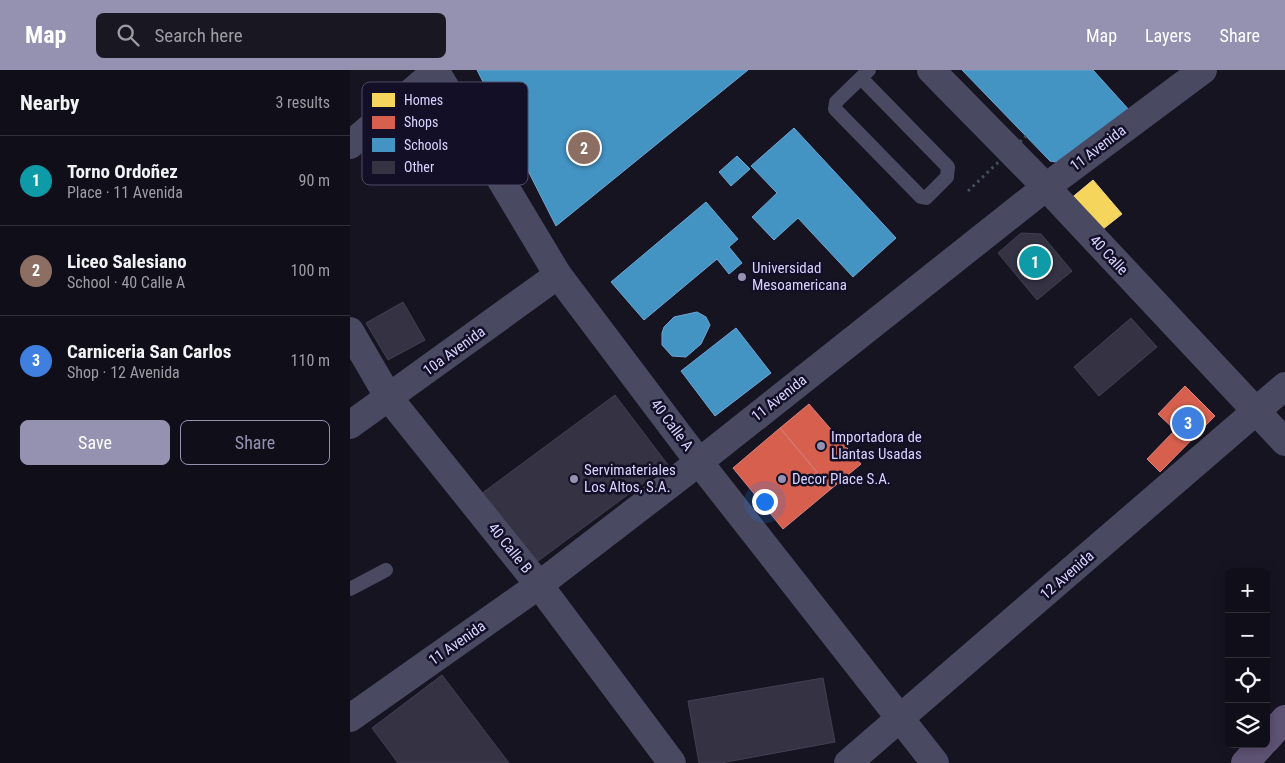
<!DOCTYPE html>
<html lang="en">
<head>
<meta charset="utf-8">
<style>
	body { margin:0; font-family:"Roboto Condensed",sans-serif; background:#191822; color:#f1f3f6 }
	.controls { position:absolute; right:15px; bottom:15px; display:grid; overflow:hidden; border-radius:8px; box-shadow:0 2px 12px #0003 }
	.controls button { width:45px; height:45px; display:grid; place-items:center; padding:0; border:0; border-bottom:1px solid #302f38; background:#100f19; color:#f1f3f6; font:25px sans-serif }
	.you { position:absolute; left:414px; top:431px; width:18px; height:18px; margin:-12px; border:4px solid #fff; border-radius:50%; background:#1a73e8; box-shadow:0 0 0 8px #1a73e833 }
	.badge { display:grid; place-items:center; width:32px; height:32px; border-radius:50%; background:#9591b1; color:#fff; font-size:16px; font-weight:700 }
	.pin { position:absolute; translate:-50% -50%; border:2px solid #fff; box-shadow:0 1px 5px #0006 }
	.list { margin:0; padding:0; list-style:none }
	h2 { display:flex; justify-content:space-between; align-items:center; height:65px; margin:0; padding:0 20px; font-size:21px }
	h2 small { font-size:16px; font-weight:400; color:#9c9ca2 }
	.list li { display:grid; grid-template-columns:32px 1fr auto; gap:15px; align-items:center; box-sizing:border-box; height:90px; padding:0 20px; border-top:1px solid #302f38 }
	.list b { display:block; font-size:19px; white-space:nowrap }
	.list p { margin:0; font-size:16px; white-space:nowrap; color:#9c9ca2 }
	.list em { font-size:16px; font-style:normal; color:#9c9ca2 }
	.actions { display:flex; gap:10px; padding:15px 20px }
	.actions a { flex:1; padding:11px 0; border:1px solid #9591b1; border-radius:8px; text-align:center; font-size:18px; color:#9591b1 }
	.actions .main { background:#9591b1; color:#fff }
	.icon { flex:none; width:28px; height:28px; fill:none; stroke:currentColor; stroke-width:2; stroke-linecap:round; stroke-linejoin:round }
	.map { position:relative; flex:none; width:935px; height:693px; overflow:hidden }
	header { display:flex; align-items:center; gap:30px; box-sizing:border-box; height:70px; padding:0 25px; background:#9591b1; color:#fff }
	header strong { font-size:24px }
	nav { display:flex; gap:28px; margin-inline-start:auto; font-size:18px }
	.search { width:350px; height:45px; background:#191822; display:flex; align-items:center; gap:12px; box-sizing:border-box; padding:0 18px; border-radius:8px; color:#9c9ca2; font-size:19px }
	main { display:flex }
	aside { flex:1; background:#100f19 }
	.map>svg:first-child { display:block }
	.homes { fill:#f6d55c; stroke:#edd58d }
	.shops { fill:#d6604d; stroke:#d78382 }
	.schools { fill:#4393c3; stroke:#70a6d5 }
	.building { fill:#343243; stroke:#433f54 }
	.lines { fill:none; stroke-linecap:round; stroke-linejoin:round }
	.lane { stroke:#4a4962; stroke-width:14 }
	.street { stroke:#4a4962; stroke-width:28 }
	.primary { stroke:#5e5373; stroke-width:28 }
	.path-bridge { stroke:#44505f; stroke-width:3; stroke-dasharray:2.5 4; stroke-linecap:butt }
	.poi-dot { fill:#9591b1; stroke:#130f26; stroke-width:2 }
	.labels { text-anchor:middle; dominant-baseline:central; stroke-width:5; stroke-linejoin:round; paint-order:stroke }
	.street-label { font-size:15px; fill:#d9d4ff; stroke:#130f26 }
	.poi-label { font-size:15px; fill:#d9d4ff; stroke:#130f26; text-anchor:start }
	.key { fill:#130f26; stroke:#4e4a67; stroke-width:1 }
	.key-label { font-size:14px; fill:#d9d4ff }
</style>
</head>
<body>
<header>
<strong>Map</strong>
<div class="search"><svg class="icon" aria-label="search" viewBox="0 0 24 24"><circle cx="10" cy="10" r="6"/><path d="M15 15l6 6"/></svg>Search here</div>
<nav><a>Map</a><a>Layers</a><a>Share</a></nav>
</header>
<main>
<aside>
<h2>Nearby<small>3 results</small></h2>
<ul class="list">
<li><span class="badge" style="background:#0f9aa8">1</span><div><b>Torno Ordoñez</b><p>Place · 11 Avenida</p></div><em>90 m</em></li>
<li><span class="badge" style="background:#8d6e63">2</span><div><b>Liceo Salesiano</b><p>School · 40 Calle A</p></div><em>100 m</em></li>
<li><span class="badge" style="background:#3f7fe0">3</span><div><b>Carniceria San Carlos</b><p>Shop · 12 Avenida</p></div><em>110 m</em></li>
</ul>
<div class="actions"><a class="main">Save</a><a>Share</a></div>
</aside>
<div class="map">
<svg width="935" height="693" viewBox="0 0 935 693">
	<rect width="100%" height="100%" fill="#161421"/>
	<!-- homes -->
	<path class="homes" d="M 743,110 L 772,144 L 748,163 L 719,130 Z"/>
	<!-- shops -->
	<g class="shops">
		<path d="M 835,316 L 865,346 L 810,402 L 797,389 L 825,360 L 808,344 Z"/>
		<path d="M 459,334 L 511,394 L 481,419 L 430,358 Z"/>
		<path d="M 430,358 L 481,419 L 433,459 L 383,398 Z"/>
	</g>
	<!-- schools -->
	<g class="schools">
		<path d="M 127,0 L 398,0 L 206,156 Z"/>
		<path d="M 612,0 L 743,0 L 780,41 L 717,94 L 700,91 Z"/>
		<path d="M 444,58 L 546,168 L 503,207 L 448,148 L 424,170 L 402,147 L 427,123 L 401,96 Z"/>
		<path d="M 387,86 L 400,99 L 381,116 L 369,102 Z"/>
		<path d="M 356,132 L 388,169 L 379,177 L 392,193 L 379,204 L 367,189 L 294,250 L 261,212 Z"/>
		<path d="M 347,242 L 356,247 L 360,255 L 351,274 L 336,287 L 322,286 L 312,275 L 312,263 L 314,257 L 324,247 Z"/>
		<path d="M 386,258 L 421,303 L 365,346 L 331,301 Z"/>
	</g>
	<!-- building -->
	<g class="building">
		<path d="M 671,163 L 691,164 L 722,201 L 687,230 L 648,183 Z"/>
		<path d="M 53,232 L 75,270 L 38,290 L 16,253 Z"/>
		<path d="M 781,248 L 807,277 L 749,326 L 724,297 Z"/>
		<path d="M 265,325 L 318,395 L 184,494 L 131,424 Z"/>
		<path d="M 92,605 L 159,693 L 48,693 L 22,658 Z"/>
		<path d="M 473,608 L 485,672 L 371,693 L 349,693 L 338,631 Z"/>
	</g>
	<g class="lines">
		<!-- lane -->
		<g class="lane">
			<path d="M 511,8 L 598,97 L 597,107 L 576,128 L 571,127 L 485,39 L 486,32 L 519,0"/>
			<path d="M 0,519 L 36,500"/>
		</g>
		<!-- street -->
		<g class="street">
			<path d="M 85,0 L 208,205 L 349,392 L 585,693"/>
			<path d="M 581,0 L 696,117 L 935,372"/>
			<path d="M 0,75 L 87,0"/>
			<path d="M 0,261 L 39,328 L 189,515 L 322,693"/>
			<path d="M 0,355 L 208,205"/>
			<path d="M 0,648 L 189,515 L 349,392 L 696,117 L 853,0"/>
			<path d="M 498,693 L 935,316"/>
		</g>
		<!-- primary -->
		<g class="primary">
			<path d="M 916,670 L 935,649"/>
			<path d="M 895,693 L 912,674"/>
		</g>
		<!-- path-bridge -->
		<path class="path-bridge" d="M 618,121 L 676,66"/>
	</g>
	<!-- markers -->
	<g class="poi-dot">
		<circle cx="392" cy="207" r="5"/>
		<circle cx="471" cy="376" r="5"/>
		<circle cx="224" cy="409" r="5"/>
		<circle cx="432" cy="409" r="5"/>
	</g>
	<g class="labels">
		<!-- street labels -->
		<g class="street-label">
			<text transform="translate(748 78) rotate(-37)">11 Avenida</text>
			<text transform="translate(759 185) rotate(47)">40 Calle</text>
			<text transform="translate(104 281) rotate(-36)">10a Avenida</text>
			<text transform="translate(429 328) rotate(-38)">11 Avenida</text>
			<text transform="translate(322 355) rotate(53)">40 Calle A</text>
			<text transform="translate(160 478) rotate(51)">40 Calle B</text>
			<text transform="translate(717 505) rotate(-41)">12 Avenida</text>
			<text transform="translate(107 573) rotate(-35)">11 Avenida</text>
		</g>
		<!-- poi labels -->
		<g class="poi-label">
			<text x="402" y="198">Universidad<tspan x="402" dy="17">Mesoamericana</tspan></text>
			<text x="481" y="367">Importadora de<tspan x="481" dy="17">Llantas Usadas</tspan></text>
			<text x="234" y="400">Servimateriales<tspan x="234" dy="17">Los Altos, S.A.</tspan></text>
			<text x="442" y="409">Decor Place S.A.</text>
		</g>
	</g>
	<!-- legend -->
	<rect x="12" y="12" width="166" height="103" rx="8" class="key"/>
	<rect x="22" y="23" width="23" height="14" fill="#f6d55c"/>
	<rect x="22" y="46" width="23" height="13" fill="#d6604d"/>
	<rect x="22" y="68" width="23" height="14" fill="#4393c3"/>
	<rect x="22" y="91" width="23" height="13" fill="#343243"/>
	<g class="key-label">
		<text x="54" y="35">Homes</text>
		<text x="54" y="57">Shops</text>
		<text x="54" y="80">Schools</text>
		<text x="54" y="102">Other</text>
	</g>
</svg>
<div class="controls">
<button>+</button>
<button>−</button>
<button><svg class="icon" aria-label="locate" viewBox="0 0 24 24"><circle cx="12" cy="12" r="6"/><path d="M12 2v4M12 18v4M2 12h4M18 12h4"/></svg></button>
<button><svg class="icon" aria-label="layers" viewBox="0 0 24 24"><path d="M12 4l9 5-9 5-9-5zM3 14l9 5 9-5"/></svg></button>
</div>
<div class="you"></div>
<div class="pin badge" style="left:685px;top:192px;background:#0f9aa8">1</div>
<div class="pin badge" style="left:234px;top:78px;background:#8d6e63">2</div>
<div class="pin badge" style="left:838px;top:353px;background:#3f7fe0">3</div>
</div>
</main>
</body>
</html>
